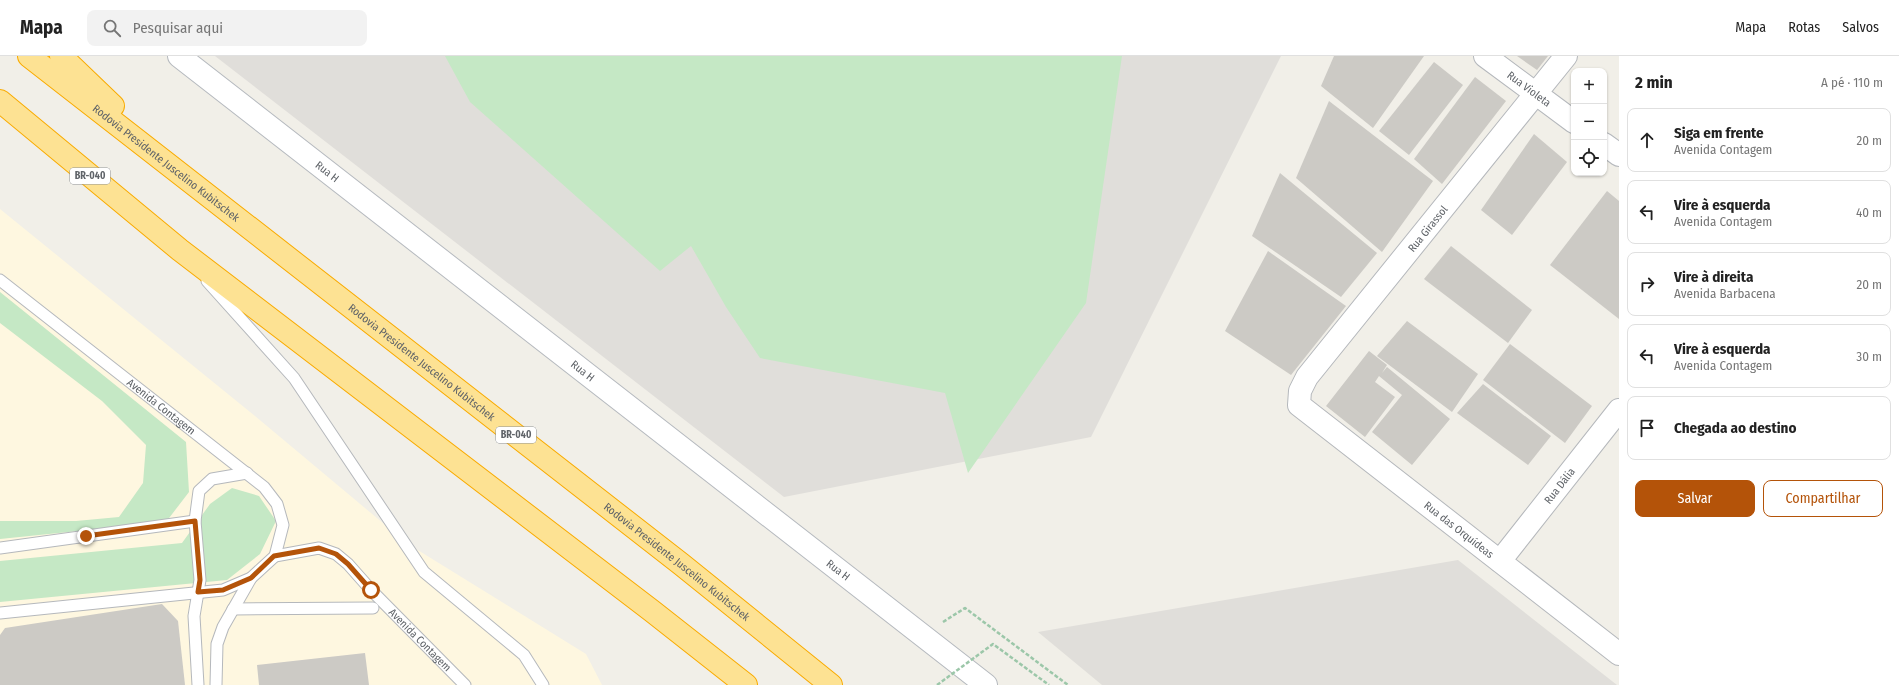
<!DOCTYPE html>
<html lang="pt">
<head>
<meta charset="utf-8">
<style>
	body { margin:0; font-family:"Fira Sans Condensed",sans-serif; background:#f2f2f2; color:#222 }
	.controls { position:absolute; right:12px; top:12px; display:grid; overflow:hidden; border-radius:8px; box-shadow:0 1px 3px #0004 }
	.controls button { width:36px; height:36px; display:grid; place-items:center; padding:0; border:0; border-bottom:1px solid #e0e0e0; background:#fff; color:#222; font:20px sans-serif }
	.stop { position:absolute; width:12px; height:12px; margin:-9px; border:3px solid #b45309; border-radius:50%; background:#fff }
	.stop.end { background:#b45309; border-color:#fff; box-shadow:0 1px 4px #0008 }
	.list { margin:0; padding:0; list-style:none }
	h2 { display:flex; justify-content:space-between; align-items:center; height:52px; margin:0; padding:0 16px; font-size:17px }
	h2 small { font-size:13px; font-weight:400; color:#767676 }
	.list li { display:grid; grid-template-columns:26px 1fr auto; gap:12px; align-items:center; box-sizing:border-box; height:64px; margin:0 8px 8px; padding:0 8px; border:1px solid #e0e0e0; border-radius:8px }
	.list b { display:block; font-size:15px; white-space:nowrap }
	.list p { margin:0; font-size:13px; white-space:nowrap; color:#767676 }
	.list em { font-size:13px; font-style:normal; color:#767676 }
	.actions { display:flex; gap:8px; padding:12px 16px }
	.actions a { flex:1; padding:9px 0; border:1px solid #b45309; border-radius:8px; text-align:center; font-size:14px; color:#b45309 }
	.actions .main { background:#b45309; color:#fff }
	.icon { flex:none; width:22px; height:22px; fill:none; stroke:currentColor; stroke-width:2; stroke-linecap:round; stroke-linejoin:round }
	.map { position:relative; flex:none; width:1619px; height:629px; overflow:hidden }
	header { display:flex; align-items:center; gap:24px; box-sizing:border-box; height:56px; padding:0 20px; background:#fff; border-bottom:1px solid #e0e0e0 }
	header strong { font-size:19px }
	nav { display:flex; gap:22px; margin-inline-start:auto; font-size:14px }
	.search { width:280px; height:36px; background:#f2f2f2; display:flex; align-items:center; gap:10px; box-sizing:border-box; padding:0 14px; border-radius:8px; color:#767676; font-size:15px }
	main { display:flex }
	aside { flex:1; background:#fff }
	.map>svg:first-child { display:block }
	.commercial { fill:#fef7e0 }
	.industrial { fill:#e0deda }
	.green { fill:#c5e8c5 }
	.building { fill:#cccac5 }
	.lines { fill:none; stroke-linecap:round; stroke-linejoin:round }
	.service-casing { stroke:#b5b8bc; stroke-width:13 }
	.minor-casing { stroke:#b5b8bc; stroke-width:24 }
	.secondary-casing { stroke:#b6babf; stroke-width:24 }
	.motorway-casing { stroke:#f9ab00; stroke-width:24 }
	.path { stroke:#9cc7a9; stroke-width:2.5; stroke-dasharray:4 2; stroke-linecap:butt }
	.service { stroke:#fff; stroke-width:11 }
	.minor { stroke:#fff; stroke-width:22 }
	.secondary { stroke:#fff; stroke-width:22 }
	.motorway { stroke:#fde293; stroke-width:22 }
	.path-bridge { stroke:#9cc7a9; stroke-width:2.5; stroke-dasharray:4 2; stroke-linecap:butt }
	.route { stroke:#b45309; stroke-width:5 }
	.labels { text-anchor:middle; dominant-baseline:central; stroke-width:3; stroke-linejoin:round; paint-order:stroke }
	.shield { fill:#fff; stroke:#8f9295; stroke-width:1 }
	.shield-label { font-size:10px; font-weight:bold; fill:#5f6368 }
	.street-label { font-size:11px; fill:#5f6368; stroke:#fff }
</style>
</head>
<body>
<header>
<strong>Mapa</strong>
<div class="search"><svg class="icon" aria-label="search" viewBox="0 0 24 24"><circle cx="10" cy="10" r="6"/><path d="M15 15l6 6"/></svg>Pesquisar aqui</div>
<nav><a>Mapa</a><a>Rotas</a><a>Salvos</a></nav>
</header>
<main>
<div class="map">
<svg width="1619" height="629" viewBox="0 0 1619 629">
	<rect width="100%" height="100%" fill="#f1efe8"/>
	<!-- commercial -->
	<path class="commercial" d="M 0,153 L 255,360 L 408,488 L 586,598 L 602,629 L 0,629 Z"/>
	<!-- industrial -->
	<g class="industrial">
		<path d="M 215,0 L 1281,0 L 1091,381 L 784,441 Z"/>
		<path d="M 1458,504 L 1617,629 L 1102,629 L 1038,576 Z"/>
	</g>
	<!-- green -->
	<g class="green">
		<path d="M 445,0 L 1122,0 L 1086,247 L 968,417 L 945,337 L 760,302 L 726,251 L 691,190 L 660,215 L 470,46 Z"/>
		<path d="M 0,236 L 186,386 L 189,436 L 166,466 L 0,483 L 0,465 L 76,465 L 119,461 L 143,427 L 146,389 L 102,345 L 0,267 Z"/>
		<path d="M 232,432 L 259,440 L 276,465 L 260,498 L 227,524 L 0,546 L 0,505 L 182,487 L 210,448 Z"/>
	</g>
	<!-- building -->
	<g class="building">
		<path d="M 1334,0 L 1424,0 L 1373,72 L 1321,30 Z"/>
		<path d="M 1517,0 L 1548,0 L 1537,14 Z"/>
		<path d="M 1434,6 L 1463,29 L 1409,99 L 1379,75 Z"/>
		<path d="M 1475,21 L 1506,45 L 1442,128 L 1414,103 Z"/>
		<path d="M 1329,45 L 1433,125 L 1382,196 L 1296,122 Z"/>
		<path d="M 1534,78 L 1567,106 L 1512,179 L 1481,154 Z"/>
		<path d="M 1280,117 L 1377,197 L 1341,241 L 1252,180 Z"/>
		<path d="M 1607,135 L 1619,145 L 1619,263 L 1550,209 Z"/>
		<path d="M 1451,190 L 1532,254 L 1508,287 L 1424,223 Z"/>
		<path d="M 1268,195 L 1346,250 L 1291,319 L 1225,275 Z"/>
		<path d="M 1407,265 L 1478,318 L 1452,356 L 1377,300 Z"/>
		<path d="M 1510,288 L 1592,350 L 1565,387 L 1483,324 Z"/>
		<path d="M 1369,295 L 1387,309 L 1382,317 L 1387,311 L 1450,363 L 1412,409 L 1372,376 L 1402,339 L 1379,320 L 1375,326 L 1395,341 L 1365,381 L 1326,350 Z"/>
		<path d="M 1483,328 L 1551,380 L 1528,409 L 1457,357 Z"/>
		<path d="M 162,548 L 178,565 L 185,629 L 0,629 L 0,579 L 5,572 Z"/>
		<path d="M 365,597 L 369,629 L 259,629 L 257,609 Z"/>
	</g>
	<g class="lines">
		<defs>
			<g id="service">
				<path id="s1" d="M 0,224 L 264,431 L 277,448 L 283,469 L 275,500 L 251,522 L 223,534 L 0,557"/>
				<path d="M 207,225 L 294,322 L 424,516 L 524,599 L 543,629"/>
				<path d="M 0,492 L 195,465"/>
				<path id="s2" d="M 275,500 L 319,492 L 336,498 L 348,508 L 371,534 L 465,629"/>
				<path d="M 233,553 L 373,552"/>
				<path d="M 198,629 L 194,560 L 200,524 L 195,465 L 199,435 L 212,423 L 247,417"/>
				<path d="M 216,629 L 217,588 L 223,571 L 251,522"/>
			</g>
			<g id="minor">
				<path id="s3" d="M 1485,0 L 1574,66"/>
				<path id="s4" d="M 1566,0 L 1307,321 L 1300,335 L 1299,349 L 1619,598"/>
				<path d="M 1604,88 L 1619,99"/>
				<path id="s5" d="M 1500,505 L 1619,354"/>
			</g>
			<g id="secondary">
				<path id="s6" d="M 179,0 L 986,629"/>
			</g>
			<g id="motorway">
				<path id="s7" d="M 29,0 L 681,508 L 831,629"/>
				<path d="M 61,0 L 113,50"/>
				<path d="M 0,45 L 180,194 L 652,555 L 746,629"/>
			</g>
		</defs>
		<!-- service casing -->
		<use href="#service" class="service-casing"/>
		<!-- minor casing -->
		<use href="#minor" class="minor-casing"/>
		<!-- secondary casing -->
		<use href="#secondary" class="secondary-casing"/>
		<!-- motorway casing -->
		<use href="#motorway" class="motorway-casing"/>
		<!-- path -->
		<path class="path" d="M 943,566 L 965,552 L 1068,629"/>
		<!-- service -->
		<use href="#service" class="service"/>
		<!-- minor -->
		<use href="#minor" class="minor"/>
		<!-- secondary -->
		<use href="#secondary" class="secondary"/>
		<!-- motorway -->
		<use href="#motorway" class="motorway"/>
		<!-- path-bridge -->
		<path class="path-bridge" d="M 937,629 L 993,588 L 1049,629"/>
	</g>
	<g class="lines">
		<!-- route -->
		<path class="route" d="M 86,480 L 195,465 L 200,524 L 198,536 L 223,534 L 251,522 L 274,500 L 319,492 L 336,498 L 348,508 L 371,534"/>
	</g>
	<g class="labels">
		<!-- shield labels -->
		<g class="shield">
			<rect x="70" y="112" width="40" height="16" rx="3"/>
			<rect x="496" y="371" width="40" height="16" rx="3"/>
		</g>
		<g class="shield-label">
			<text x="90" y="120">BR-040</text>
			<text x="516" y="379">BR-040</text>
		</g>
		<!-- street labels -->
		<g class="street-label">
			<text stroke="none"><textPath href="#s3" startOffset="55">Rua Violeta</textPath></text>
			<text stroke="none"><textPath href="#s7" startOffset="174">Rodovia Presidente Juscelino Kubitschek</textPath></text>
			<text stroke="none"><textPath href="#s6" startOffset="188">Rua H</textPath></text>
			<text transform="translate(1428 173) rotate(-51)">Rua Girassol</text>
			<text stroke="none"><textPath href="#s7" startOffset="498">Rodovia Presidente Juscelino Kubitschek</textPath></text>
			<text stroke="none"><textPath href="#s6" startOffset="512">Rua H</textPath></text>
			<text stroke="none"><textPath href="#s1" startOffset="205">Avenida Contagem</textPath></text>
			<text stroke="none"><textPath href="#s5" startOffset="96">Rua Dália</textPath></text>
			<text stroke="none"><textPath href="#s4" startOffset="645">Rua das Orquídeas</textPath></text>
			<text stroke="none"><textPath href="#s7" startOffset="822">Rodovia Presidente Juscelino Kubitschek</textPath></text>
			<text stroke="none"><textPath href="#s6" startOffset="836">Rua H</textPath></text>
			<text stroke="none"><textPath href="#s2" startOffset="183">Avenida Contagem</textPath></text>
		</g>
	</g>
</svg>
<div class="controls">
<button>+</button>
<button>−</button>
<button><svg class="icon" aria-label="locate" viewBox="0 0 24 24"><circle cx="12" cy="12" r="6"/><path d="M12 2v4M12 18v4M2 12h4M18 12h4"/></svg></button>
</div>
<div class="stop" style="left:371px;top:534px"></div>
<div class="stop end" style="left:86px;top:480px"></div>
</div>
<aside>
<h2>2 min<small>A pé · 110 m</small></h2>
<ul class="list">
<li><svg class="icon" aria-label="ahead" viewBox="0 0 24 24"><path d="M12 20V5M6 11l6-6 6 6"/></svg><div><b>Siga em frente</b><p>Avenida Contagem</p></div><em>20 m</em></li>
<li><svg class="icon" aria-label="left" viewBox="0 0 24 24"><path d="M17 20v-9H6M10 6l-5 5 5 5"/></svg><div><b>Vire à esquerda</b><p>Avenida Contagem</p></div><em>40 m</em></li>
<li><svg class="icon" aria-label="right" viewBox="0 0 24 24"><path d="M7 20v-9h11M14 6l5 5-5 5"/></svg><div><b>Vire à direita</b><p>Avenida Barbacena</p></div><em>20 m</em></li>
<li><svg class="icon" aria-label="left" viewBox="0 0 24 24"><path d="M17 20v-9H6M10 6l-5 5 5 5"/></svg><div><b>Vire à esquerda</b><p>Avenida Contagem</p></div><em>30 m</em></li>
<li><svg class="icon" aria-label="arrive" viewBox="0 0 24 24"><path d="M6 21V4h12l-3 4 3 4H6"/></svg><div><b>Chegada ao destino</b></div></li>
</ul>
<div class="actions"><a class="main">Salvar</a><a>Compartilhar</a></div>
</aside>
</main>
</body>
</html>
